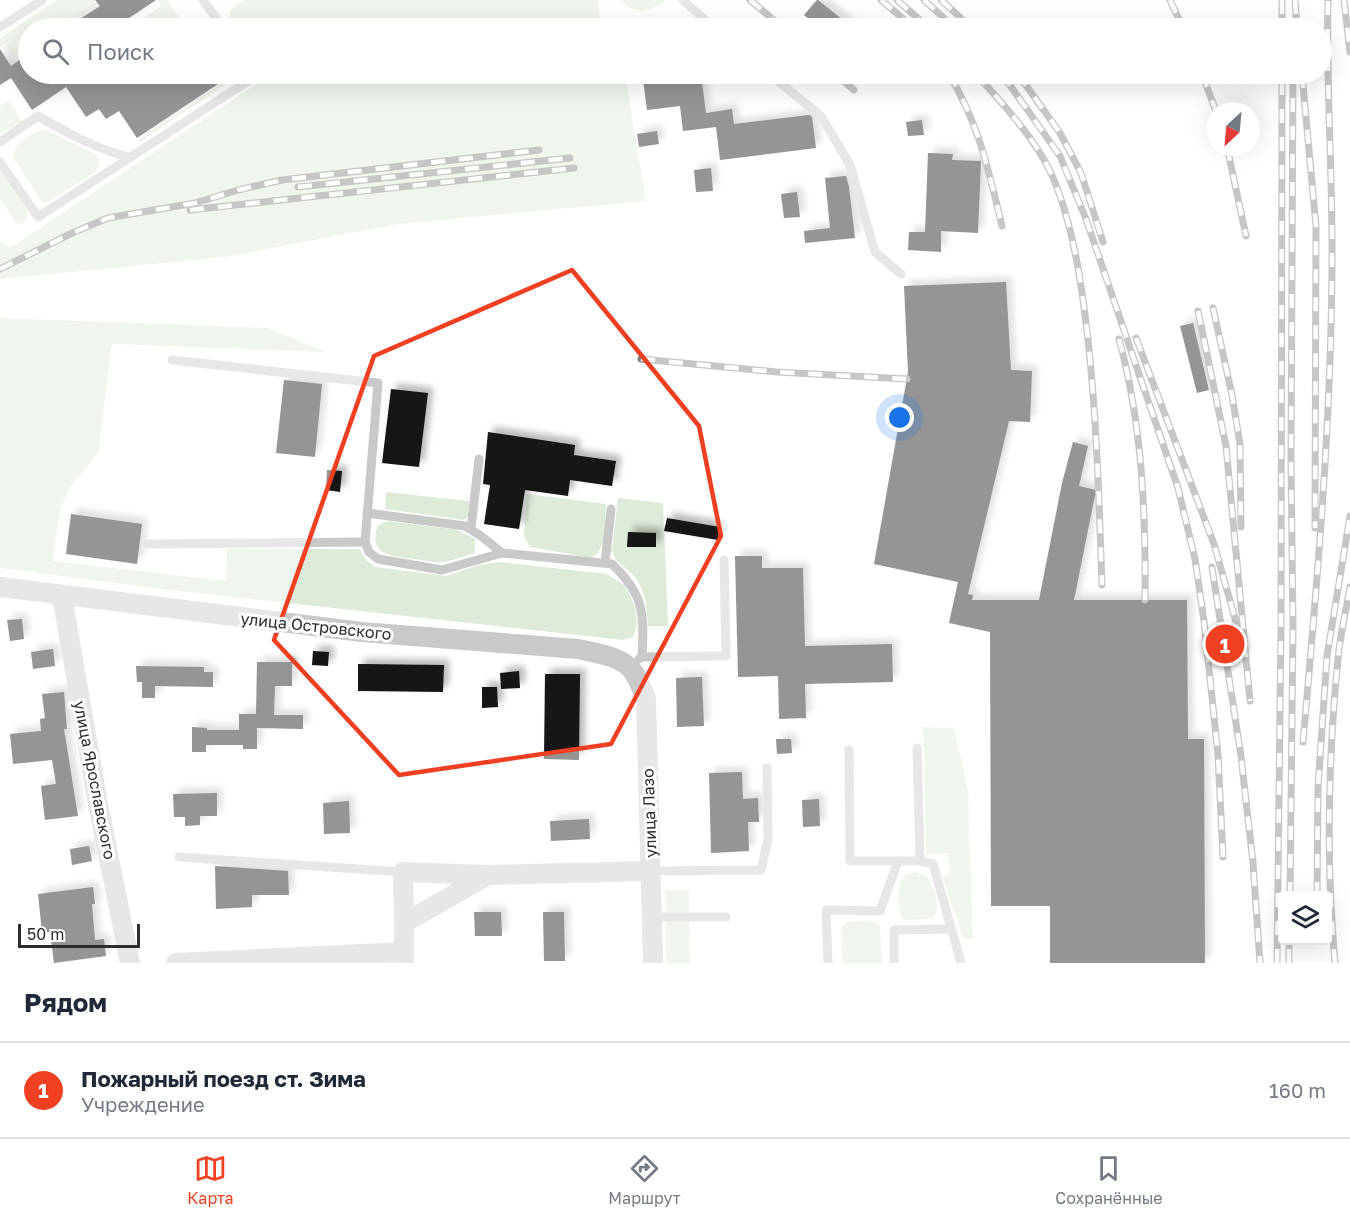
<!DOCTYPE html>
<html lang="ru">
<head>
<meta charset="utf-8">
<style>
	body { margin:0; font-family:"Golos Text",sans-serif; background:#f6f6f7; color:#1f2937 }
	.controls { position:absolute; right:18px; bottom:18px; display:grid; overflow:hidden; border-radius:6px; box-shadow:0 6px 24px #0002 }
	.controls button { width:54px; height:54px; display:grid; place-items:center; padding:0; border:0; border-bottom:2px solid #e0e1e3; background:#fff; color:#1f2937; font:30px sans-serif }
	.compass { position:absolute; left:1206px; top:102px; width:54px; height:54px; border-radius:50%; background:#fff; box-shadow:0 6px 24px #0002; rotate:206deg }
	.scale { position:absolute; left:18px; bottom:15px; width:122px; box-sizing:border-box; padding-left:6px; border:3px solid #2c2c2c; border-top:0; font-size:16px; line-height:21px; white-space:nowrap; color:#2c2c2c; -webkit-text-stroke:4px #fff; paint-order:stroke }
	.you { position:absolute; left:900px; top:418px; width:21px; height:21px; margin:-15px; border:4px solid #fff; border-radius:50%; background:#1a73e8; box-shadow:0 0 0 9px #1a73e833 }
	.badge { display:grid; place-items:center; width:39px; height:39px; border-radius:50%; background:#f13f21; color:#fff; font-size:20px; font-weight:700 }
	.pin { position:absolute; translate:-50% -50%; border:3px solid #fff; box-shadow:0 2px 6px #0006 }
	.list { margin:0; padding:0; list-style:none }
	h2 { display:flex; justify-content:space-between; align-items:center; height:78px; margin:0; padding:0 24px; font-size:26px }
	h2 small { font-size:20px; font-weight:400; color:#747a83 }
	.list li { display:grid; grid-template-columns:39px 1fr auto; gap:18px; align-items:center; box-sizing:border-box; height:96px; padding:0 24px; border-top:2px solid #e0e1e3 }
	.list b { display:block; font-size:22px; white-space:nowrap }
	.list p { margin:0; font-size:20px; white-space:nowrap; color:#747a83 }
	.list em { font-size:20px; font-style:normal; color:#747a83 }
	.icon { flex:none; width:33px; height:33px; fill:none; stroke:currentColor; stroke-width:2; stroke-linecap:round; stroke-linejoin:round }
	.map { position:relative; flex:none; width:1350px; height:963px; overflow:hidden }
	.search { position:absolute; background:#fff; box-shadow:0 6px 24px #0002; left:18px; right:18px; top:18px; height:66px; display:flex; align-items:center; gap:15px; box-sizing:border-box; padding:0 21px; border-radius:33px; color:#747a83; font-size:22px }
	.sheet { height:174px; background:#fff }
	nav { display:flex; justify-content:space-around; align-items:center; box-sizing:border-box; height:84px; border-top:2px solid #e0e1e3; background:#fff; font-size:16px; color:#747a83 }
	nav a { display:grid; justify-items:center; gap:3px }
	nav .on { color:#f13f21 }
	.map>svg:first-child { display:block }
	.green { fill:#deebd8 }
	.building { fill:#131313; filter:url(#shadow) }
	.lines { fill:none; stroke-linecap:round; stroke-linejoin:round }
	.service { stroke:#c9c9c9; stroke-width:9 }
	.minor { stroke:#c9c9c9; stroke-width:20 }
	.rail-casing { stroke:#818181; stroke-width:7 }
	.rail { stroke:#fff; stroke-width:4.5; stroke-dasharray:14; stroke-linecap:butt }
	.marked { fill:none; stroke:#f13f21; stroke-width:4.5; stroke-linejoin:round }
	.labels { text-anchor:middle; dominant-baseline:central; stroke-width:6; stroke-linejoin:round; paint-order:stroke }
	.street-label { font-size:16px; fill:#2c2c2c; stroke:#fff }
</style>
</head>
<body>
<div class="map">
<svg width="1350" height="963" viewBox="0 0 1350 963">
	<defs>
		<filter id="shadow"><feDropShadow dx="5.5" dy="-5.5" stdDeviation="3" flood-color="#0004"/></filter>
	</defs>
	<rect width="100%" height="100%" fill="#fff"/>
	<!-- green -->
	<g class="green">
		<path d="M 57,0 L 93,0 L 97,5 L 61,28 L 28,28 L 28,49 L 15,58 L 5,44 L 0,47 L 0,38 Z"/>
		<path d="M 158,0 L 167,0 L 186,28 L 130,28 L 161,6 Z"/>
		<path d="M 242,0 L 598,0 L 601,28 L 236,28 L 229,14 L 231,10 Z"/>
		<path d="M 620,0 L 664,0 L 664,3 C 648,11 633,15 620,0 Z"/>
		<path d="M 236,74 L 241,74 L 139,143 L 137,140 Z"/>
		<path d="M 265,74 L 625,74 L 646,201 L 398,224 L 225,257 L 0,279 L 0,242 L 10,248 L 267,77 Z"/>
		<path d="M 9,101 L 22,122 L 0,134 L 0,106 Z"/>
		<path d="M 45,129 L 97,155 L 100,163 L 95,173 L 46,203 L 40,200 L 13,156 C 15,142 32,133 45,129 Z"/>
		<path d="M 0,170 L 27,210 L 28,215 L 25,221 L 18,225 L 0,198 Z"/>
		<path d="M 0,318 L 269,328 L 326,352 L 112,344 L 98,453 L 68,490 L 60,511 L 52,561 L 226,581 L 227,549 L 360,549 L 366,560 L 375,567 L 446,576 L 479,565 L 500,562 L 607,574 L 624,585 L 630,595 L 635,608 L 637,625 L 633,637 L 623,640 L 170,590 L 0,568 Z"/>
		<path d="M 386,492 L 469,501 L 468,516 L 464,520 L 385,509 Z"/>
		<path d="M 527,494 L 606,504 C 604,520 608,551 591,558 L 530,547 L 524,536 Z"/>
		<path d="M 618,498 L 663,503 L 668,626 L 648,626 C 647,607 645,585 630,572 C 622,564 614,562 612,550 Z"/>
		<path d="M 387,521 L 458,530 L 475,539 L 475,553 C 464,556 453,561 442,562 C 433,563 423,560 414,559 C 391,556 367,555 378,525 Z"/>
		<path d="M 922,727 L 954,728 L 968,790 L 973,939 L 964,939 L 942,876 L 950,875 L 948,853 L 926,854 L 924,740 Z"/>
		<path d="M 916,872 L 928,877 C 933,890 944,908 932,919 L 904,920 C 896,913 897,887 903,878 C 906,873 911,873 916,872 Z"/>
		<path d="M 665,890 L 689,890 L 690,963 L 666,963 Z"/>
		<path d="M 870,920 L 877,923 L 880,927 L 882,963 L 842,963 L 841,927 L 847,922 Z"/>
	</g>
	<!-- building -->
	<g class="building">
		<path d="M 95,0 L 156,0 L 114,28 L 66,28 L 100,6 Z"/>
		<path d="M 817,0 L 818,0 L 853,28 L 820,28 L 804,15 Z"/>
		<path d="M 0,49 L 11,66 L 28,54 L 28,74 L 233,74 L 137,138 L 119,111 L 106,119 L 99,109 L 86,117 L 66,87 L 32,110 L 11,78 L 0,85 Z"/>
		<path d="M 701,74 L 706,113 L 732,109 L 734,124 L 809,115 L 812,117 L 816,148 L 720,160 L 716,127 L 683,131 L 680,106 L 647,110 L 643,80 Z"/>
		<path d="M 922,120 L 924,135 L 908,136 L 906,122 Z"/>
		<path d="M 657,131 L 659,144 L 639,147 L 637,134 Z"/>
		<path d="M 928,153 L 953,154 L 952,160 L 981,161 L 978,233 L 941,231 L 941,252 L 908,250 L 909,232 L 925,232 Z"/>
		<path d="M 711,168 L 713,191 L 696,192 L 694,170 Z"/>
		<path d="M 846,176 L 849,187 L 855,238 L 805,243 L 804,231 L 830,228 L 825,178 Z"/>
		<path d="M 797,192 L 800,217 L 784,218 L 781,194 Z"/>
		<path d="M 1006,282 L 1011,370 L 1032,371 L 1030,422 L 1009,421 L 968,594 L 973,595 L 972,600 L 1039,600 L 1062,483 L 1073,442 L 1088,446 L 1079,486 L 1096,490 L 1074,600 L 1187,600 L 1188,739 L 1204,739 L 1205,963 L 1050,963 L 1050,906 L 991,906 L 990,632 L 949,623 L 958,582 L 874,564 L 908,372 L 904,286 Z"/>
		<path d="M 1193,323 L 1209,390 L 1197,393 L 1180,326 Z"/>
		<path d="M 284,380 L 322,384 L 315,457 L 276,453 Z"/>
		<path d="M 391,389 L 428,393 L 419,467 L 382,463 Z"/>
		<path d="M 488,432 L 575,445 L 574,455 L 616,461 L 612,486 L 570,480 L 568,496 L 525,490 L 519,529 L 484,524 L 490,485 L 483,484 Z"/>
		<path d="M 327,470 L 342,471 L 340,492 L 326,490 Z"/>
		<path d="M 71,514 L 142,524 L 137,564 L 66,554 Z"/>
		<path d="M 667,518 L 720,527 L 718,540 L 664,531 Z"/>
		<path d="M 628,532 L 656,533 L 656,547 L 627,547 Z"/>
		<path d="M 735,556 L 762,556 L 762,568 L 803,568 L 805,646 L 892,644 L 893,682 L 805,684 L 806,718 L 779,719 L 778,676 L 738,677 Z"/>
		<path d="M 22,619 L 24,639 L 10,641 L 7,620 Z"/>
		<path d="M 53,649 L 55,666 L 33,669 L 31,652 Z"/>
		<path d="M 313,651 L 329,652 L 328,666 L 312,665 Z"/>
		<path d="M 257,662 L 292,662 L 292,686 L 275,686 L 274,715 L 303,715 L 303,729 L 257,728 L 257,749 L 243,749 L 243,745 L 206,745 L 206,752 L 192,752 L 192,727 L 207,728 L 207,730 L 239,730 L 239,714 L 256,714 Z"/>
		<path d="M 358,664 L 444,665 L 443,692 L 358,691 Z"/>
		<path d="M 136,666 L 204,667 L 204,672 L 213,672 L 213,687 L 155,686 L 155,698 L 142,698 L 142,682 L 137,682 Z"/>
		<path d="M 519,671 L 520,688 L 501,689 L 500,673 Z"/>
		<path d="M 545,674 L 580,674 L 579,760 L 544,759 Z"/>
		<path d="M 702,677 L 704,726 L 677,727 L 676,678 Z"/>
		<path d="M 482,687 L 497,687 L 498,707 L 482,708 Z"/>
		<path d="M 64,692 L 67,729 L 64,729 L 78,816 L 45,820 L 41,786 L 56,784 L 52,760 L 13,764 L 10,734 L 41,731 L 40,719 L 45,718 L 42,694 Z"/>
		<path d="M 776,739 L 791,739 L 792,753 L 777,754 Z"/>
		<path d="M 742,772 L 743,799 L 758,798 L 759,822 L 748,822 L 749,851 L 711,853 L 709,773 Z"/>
		<path d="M 217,793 L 217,816 L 200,816 L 200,825 L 185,826 L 185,817 L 174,817 L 173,794 Z"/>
		<path d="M 819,799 L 820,826 L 803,827 L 802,800 Z"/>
		<path d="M 349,801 L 350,833 L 324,834 L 323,803 Z"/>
		<path d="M 589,819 L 590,839 L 551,841 L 550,821 Z"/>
		<path d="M 89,846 L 92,861 L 72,865 L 70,849 Z"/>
		<path d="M 215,866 L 288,871 L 289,895 L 252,895 L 252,907 L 216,909 Z"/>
		<path d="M 93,887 L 95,904 L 92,904 L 95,940 L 104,939 L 106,956 L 54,963 L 50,932 L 42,933 L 38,894 Z"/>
		<path d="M 474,912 L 501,912 L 502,936 L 475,936 Z"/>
		<path d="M 543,912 L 564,912 L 565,961 L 544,961 Z"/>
	</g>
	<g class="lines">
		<!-- service -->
		<g class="service">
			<path d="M 203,0 L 223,28"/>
			<path d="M 683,0 L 714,28"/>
			<path d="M 0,27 L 42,0"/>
			<path d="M 769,74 L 821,116 L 850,165 L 875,252 L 901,274"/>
			<path d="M 0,142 L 38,116 C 67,133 95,148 128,157"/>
			<path d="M 0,162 L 38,217 L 256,76 L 254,74"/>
			<path d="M 172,360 L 378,383 L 365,542 L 369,552 L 378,559 L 442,570 L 502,553 L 612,564 C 645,595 644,615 642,657"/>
			<path d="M 367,513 L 465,526 L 481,536 L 502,553"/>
			<path d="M 471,528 L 479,459"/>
			<path d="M 147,544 L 365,542"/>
			<path d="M 605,563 L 611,509"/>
			<path d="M 639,659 L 642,657 L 726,656 L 724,560"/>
			<path d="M 917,748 L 920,861 L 933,864 L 961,963"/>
			<path d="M 849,750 L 850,861 L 920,861"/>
			<path d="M 179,857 L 403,872"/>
			<path d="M 651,871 L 761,870 L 768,839 L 767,768"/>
			<path d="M 652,917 L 726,917"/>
			<path d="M 828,963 L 826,910 L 880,911 L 898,861"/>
			<path d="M 894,963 L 894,930 L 951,929"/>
		</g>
		<!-- minor -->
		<g class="minor">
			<path d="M 0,587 L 362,632 L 578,649 C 594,653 616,655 629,667 C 637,674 641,688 646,698 L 653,963"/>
			<path d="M 62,596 L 98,804 L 130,963"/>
			<path d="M 404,923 L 403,872 L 488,875 L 651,871"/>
			<path d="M 176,963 L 404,952"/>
			<path d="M 404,963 L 404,923 L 488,875"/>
		</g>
		<defs>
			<g id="rail">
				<path d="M 750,0 L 783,28"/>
				<path d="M 881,0 L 900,16 L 912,28"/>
				<path d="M 897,0 L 929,28"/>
				<path d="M 924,0 L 955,28"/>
				<path d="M 941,0 L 972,28"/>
				<path d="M 1170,0 L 1183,28"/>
				<path d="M 1282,0 L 1282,28"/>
				<path d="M 1295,0 L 1297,28"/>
				<path d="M 1344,0 L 1350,52"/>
				<path d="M 835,74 L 854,90"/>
				<path d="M 949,74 C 979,125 988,168 1002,226"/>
				<path d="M 976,74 C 1002,103 1033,136 1050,171 C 1073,221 1082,286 1088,340 C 1097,421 1099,503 1102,585"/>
				<path d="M 1002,74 L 1060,156 L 1086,219 L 1178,488 L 1195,559 L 1204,621 L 1218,755 L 1223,857"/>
				<path d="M 1018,74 L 1060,133 L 1081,173 L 1103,242"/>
				<path d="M 1202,74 L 1216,111"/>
				<path d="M 1302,74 L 1316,226 L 1315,528"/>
				<path d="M 1227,147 L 1246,236"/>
				<path d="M 298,187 L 570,158"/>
				<path d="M 190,210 L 574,168"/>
				<path d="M 0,269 L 72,233 L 108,218 L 195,203 L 238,190 L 282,180 L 539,150"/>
				<path d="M 1213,308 L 1232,395 L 1240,444 L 1241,527"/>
				<path d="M 1198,311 L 1226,446 L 1250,701"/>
				<path d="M 1136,338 L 1214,544 L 1238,629"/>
				<path d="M 1119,339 C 1142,423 1146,513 1145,600"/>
				<path d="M 641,359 L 777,372 L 907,379"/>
				<path d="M 1212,567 L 1241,756 L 1253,863 L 1260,963"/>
				<path d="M 1303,742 C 1317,584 1331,426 1332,267 C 1333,178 1326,89 1328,0"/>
				<path d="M 1290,896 L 1293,627 L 1291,460 L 1293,74"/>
				<path d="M 1317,896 L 1318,787 L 1327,656 L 1350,516"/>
				<path d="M 1317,941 L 1317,940"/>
				<path d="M 1277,963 L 1281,625 L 1282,74"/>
				<path d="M 1289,963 L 1289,940"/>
				<path d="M 1335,963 C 1326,863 1328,760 1338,659 C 1340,635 1346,611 1350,587"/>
			</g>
		</defs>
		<!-- rail casing -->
		<use href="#rail" class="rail-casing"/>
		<!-- rail -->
		<use href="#rail" class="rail"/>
	</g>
	<!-- marked area -->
	<path d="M0 0H1350V963H0ZM 572,270 L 699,426 L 721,536 L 611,744 L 399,775 L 274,640 L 374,356 Z" fill="#fff" fill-opacity=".55" fill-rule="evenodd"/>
	<path class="marked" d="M 572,270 L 699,426 L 721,536 L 611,744 L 399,775 L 274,640 L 374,356 Z"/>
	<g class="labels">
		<!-- street labels -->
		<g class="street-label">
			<text transform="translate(316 626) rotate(6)">улица Островского</text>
			<text transform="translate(95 780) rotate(79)">улица Ярославского</text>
			<text transform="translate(649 813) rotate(-92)">улица Лазо</text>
		</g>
	</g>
</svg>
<div class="controls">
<button><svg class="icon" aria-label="layers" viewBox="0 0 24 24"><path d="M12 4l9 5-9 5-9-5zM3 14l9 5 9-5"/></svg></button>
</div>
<svg class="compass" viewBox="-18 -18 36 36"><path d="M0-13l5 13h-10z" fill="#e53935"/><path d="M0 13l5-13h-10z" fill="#747a83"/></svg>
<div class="scale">50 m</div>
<div class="you"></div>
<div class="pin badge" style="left:1225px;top:644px">1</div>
<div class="search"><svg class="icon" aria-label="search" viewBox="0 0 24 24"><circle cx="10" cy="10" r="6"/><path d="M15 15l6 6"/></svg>Поиск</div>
</div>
<section class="sheet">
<h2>Рядом<small></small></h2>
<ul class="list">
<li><span class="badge">1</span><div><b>Пожарный поезд ст. Зима</b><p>Учреждение</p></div><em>160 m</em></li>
</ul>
</section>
<nav>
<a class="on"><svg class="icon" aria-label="map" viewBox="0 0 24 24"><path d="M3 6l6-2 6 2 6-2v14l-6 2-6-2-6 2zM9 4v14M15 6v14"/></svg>Карта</a>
<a><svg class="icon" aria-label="directions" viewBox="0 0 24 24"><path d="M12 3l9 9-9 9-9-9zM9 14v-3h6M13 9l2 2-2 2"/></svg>Маршрут</a>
<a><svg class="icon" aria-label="saved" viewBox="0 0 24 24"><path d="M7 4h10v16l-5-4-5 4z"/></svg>Сохранённые</a>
</nav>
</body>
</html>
